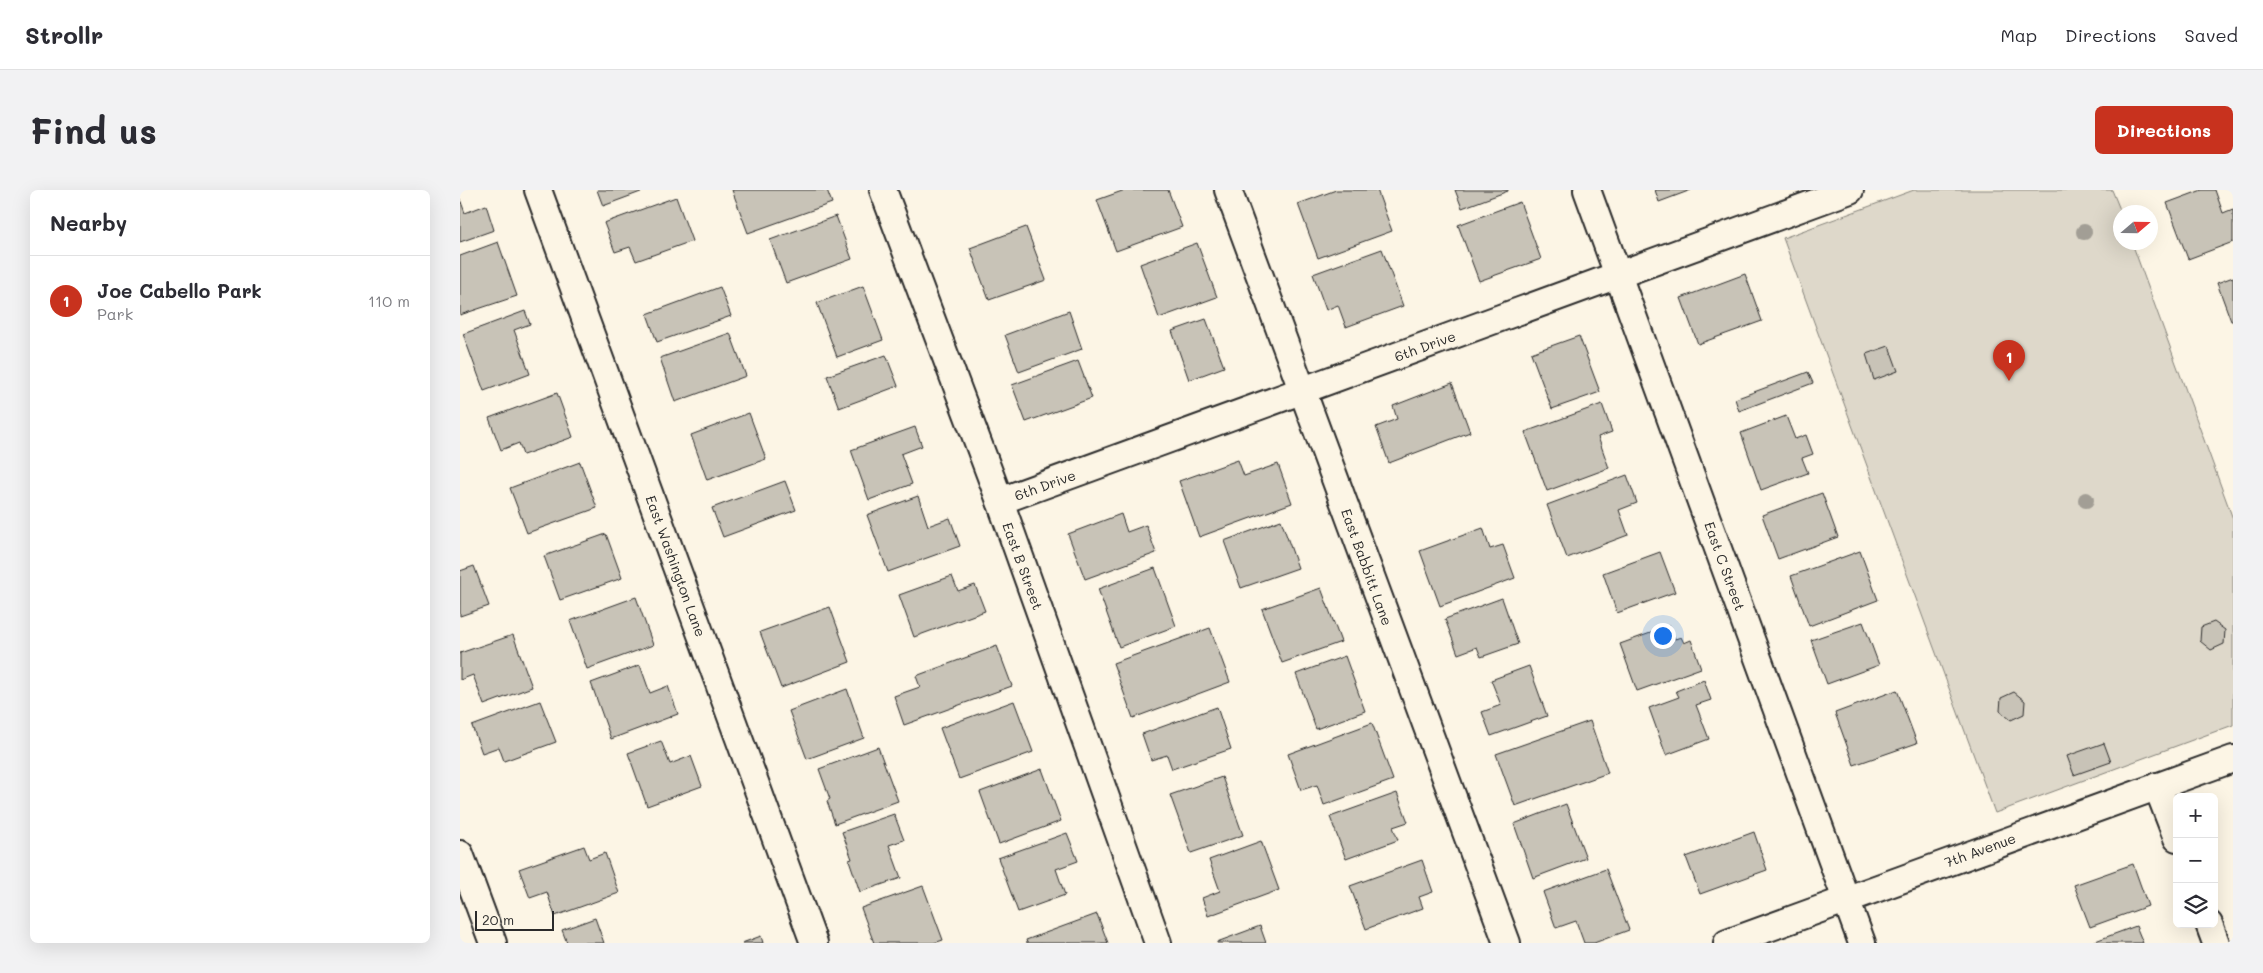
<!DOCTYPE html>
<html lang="en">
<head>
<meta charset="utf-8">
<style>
	body { margin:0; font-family:Mali,sans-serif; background:#f2f2f3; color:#2b2b33 }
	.controls { position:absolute; right:15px; bottom:15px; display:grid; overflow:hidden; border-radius:8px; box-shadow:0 5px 20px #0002 }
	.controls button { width:45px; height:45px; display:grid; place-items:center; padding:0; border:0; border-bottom:1px solid #e1e1e2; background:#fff; color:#2b2b33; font:25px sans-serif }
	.compass { position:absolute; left:1653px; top:15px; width:45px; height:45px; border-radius:50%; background:#fff; box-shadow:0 5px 20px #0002; rotate:70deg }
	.scale { position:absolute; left:15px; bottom:12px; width:79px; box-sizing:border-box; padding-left:5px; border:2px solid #2b2b2b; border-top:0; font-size:14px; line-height:18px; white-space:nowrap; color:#2b2b2b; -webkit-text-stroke:4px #fcf5e5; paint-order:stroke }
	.you { position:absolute; left:1202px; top:445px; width:18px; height:18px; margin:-12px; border:4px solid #fff; border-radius:50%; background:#1a73e8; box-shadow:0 0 0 8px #1a73e833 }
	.badge { display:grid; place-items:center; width:32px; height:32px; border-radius:50%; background:#c8321e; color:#fff; font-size:16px; font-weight:700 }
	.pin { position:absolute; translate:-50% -41px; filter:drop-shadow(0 1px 2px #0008) }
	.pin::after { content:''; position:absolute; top:26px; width:18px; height:15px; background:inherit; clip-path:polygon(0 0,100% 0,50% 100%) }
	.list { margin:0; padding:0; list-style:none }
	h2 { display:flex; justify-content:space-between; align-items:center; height:65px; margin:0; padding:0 20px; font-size:21px }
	h2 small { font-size:16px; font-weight:400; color:#7c7c81 }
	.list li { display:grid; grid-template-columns:32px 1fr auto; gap:15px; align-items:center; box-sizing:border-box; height:90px; padding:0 20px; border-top:1px solid #e1e1e2 }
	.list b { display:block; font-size:19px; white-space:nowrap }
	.list p { margin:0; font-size:16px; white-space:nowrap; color:#7c7c81 }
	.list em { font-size:16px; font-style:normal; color:#7c7c81 }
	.icon { flex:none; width:28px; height:28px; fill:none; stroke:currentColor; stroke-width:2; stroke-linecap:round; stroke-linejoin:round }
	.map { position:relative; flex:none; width:1773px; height:753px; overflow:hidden; border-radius:8px }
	header { display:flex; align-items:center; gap:30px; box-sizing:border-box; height:70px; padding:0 25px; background:#fff; border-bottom:1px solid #e1e1e2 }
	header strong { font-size:24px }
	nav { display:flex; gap:28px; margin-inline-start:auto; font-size:18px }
	.intro { display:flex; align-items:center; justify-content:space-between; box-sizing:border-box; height:120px; padding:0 30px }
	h1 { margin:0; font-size:35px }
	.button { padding:12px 22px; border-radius:8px; background:#c8321e; color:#fff; font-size:18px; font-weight:700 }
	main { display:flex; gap:30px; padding:0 30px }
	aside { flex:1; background:#fff; border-radius:8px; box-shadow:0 5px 20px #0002 }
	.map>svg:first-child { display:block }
	.green { fill:#ded8ca; stroke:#84827a }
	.building { fill:#c8c3b7; stroke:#2b2b2b }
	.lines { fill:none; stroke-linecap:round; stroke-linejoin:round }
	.minor-casing { stroke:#2b2b2b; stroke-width:30 }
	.minor { stroke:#fcf5e5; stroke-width:26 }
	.tree { fill:#a29e95 }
	.labels { text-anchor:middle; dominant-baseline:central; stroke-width:4; stroke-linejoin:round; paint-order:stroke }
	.street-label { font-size:14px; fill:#2b2b2b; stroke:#fcf5e5 }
</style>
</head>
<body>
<header>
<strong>Strollr</strong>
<nav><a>Map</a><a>Directions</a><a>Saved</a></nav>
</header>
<div class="intro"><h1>Find us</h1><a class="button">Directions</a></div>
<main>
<aside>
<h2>Nearby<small></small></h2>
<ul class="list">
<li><span class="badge">1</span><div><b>Joe Cabello Park</b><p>Park</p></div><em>110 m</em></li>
</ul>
</aside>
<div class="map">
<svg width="1773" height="753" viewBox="0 0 1773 753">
	<rect width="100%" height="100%" fill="#fcf5e5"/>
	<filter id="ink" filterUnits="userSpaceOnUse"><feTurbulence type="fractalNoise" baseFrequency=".02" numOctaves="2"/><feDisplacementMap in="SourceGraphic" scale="10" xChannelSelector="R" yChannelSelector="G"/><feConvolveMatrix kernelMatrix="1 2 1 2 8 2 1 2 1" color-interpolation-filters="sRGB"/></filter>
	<g filter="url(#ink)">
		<!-- green -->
		<path class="green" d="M 1454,0 L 1652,0 L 1661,22 L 1660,52 L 1672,53 L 1773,329 L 1773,535 L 1535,623 L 1323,48 Z"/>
		<!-- building -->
		<g class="building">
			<path d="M 137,0 L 186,0 L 143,16 Z"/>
			<path d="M 272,0 L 367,0 L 372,13 L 288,43 Z"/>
			<path d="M 665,0 L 708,0 L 722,37 L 656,61 L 637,10 Z"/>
			<path d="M 876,0 L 917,0 L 932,41 L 858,68 L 838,14 Z"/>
			<path d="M 995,0 L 1048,0 L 1048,1 L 1002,18 Z"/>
			<path d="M 1195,0 L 1231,0 L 1199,12 Z"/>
			<path d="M 1742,0 L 1755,0 L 1763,23 L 1773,19 L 1773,52 L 1728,69 L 1707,13 Z"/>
			<path d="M 216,7 L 232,51 L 176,71 L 170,57 L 155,62 L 144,33 Z"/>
			<path d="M 0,9 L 5,23 L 26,15 L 34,40 L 0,52 Z"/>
			<path d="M 1060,12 L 1081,69 L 1019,91 L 998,35 Z"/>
			<path d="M 376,26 L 392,69 L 326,93 L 310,50 Z"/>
			<path d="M 566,37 L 586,90 L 529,110 L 510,58 Z"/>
			<path d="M 38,52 L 57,106 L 0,125 L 0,66 Z"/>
			<path d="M 737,53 L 757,107 L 699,128 L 680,74 Z"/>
			<path d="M 922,59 L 943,116 L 886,137 L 878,115 L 866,120 L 853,84 Z"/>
			<path d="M 1285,84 L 1302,131 L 1238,154 L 1221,108 Z"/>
			<path d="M 1773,87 L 1773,131 L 1771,131 L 1757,93 Z"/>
			<path d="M 403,96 L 423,150 L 377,167 L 357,113 Z"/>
			<path d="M 260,97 L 271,126 L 197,152 L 187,124 Z"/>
			<path d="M 65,121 L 70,134 L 54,140 L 70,184 L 24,201 L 3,144 Z"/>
			<path d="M 609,121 L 622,159 L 559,182 L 545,145 Z"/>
			<path d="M 746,129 L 764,177 L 729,190 L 712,141 Z"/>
			<path d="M 270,143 L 286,186 L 215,212 L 200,168 Z"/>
			<path d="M 1119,146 L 1140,202 L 1092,219 L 1071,163 Z"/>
			<path d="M 1429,156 L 1438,181 L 1414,190 L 1406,164 Z"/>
			<path d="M 426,165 L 438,196 L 379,218 L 367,186 Z"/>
			<path d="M 618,171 L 632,208 L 566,232 L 552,195 Z"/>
			<path d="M 1348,182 L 1353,193 L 1279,221 L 1275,209 Z"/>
			<path d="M 992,193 L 1010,242 L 929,273 L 916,237 L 937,229 L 933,216 Z"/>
			<path d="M 97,203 L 113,247 L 63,265 L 59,253 L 41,260 L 29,228 Z"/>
			<path d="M 1142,214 L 1152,242 L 1138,247 L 1149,278 L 1087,301 L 1065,242 Z"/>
			<path d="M 289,223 L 306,269 L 247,290 L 231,245 Z"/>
			<path d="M 1326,226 L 1335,249 L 1346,245 L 1353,264 L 1342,268 L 1348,283 L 1301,300 L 1281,243 Z"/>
			<path d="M 455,237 L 462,256 L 441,264 L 452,294 L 409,310 L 391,260 Z"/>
			<path d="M 778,270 L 784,286 L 818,274 L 832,313 L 739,347 L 719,291 Z"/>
			<path d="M 120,272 L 137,318 L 67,343 L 50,298 Z"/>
			<path d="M 1167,285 L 1177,313 L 1159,320 L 1168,345 L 1107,368 L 1087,315 Z"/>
			<path d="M 325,291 L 336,320 L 263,347 L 252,318 Z"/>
			<path d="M 1362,303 L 1378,347 L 1318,369 L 1302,325 Z"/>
			<path d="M 458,306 L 468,336 L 490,328 L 500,356 L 428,382 L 407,325 Z"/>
			<path d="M 661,324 L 667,342 L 686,335 L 696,363 L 625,389 L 608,344 Z"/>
			<path d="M 821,330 L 838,378 L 781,398 L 764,351 Z"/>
			<path d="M 1023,338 L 1030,359 L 1043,355 L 1055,388 L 980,416 L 960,361 Z"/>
			<path d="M 146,344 L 162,388 L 100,410 L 84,366 Z"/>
			<path d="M 1400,361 L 1418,410 L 1349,436 L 1331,386 Z"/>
			<path d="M 1200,362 L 1215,402 L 1157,423 L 1143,383 Z"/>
			<path d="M 14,376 L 29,416 L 0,426 L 0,381 Z"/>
			<path d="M 695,378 L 716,436 L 659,457 L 638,399 Z"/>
			<path d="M 492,386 L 498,401 L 515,395 L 525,421 L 454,447 L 439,405 Z"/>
			<path d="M 861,398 L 881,452 L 822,473 L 802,419 Z"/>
			<path d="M 176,407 L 193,455 L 127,479 L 110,431 Z"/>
			<path d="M 1042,408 L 1058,454 L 1021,467 L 1017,457 L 998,464 L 985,429 Z"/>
			<path d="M 370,417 L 390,472 L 321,498 L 300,442 Z"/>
			<path d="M 1403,432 L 1419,475 L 1367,494 L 1351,450 Z"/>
			<path d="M 1754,432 L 1765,440 L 1764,454 L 1751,460 L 1740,451 L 1741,437 Z"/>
			<path d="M 1210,436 L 1215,449 L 1221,447 L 1224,453 L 1231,450 L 1241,478 L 1177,501 L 1160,454 Z"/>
			<path d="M 750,438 L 770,492 L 673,528 L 653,473 Z"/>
			<path d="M 53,445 L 72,497 L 24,515 L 13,485 L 0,490 L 0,463 Z"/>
			<path d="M 537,456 L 552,496 L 444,535 L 434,506 L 460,497 L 456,486 Z"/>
			<path d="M 885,466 L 905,521 L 856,539 L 836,484 Z"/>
			<path d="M 180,475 L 190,503 L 208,496 L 218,524 L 151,549 L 131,493 Z"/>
			<path d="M 1069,476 L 1087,526 L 1031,546 L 1022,522 L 1041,515 L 1031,490 Z"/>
			<path d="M 1244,490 L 1251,510 L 1236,515 L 1249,549 L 1206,565 L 1189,518 L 1219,507 L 1216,501 Z"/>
			<path d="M 387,499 L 404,548 L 347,569 L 329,521 Z"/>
			<path d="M 1437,500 L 1457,553 L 1394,575 L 1375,523 Z"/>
			<path d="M 1554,502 L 1565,511 L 1564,524 L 1551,530 L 1540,521 L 1541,508 Z"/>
			<path d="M 80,511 L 96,552 L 44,571 L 39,557 L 22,563 L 12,536 Z"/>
			<path d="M 554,511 L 573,562 L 499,589 L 480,538 Z"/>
			<path d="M 757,517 L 771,559 L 712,579 L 707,565 L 691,570 L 682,544 Z"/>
			<path d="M 1130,531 L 1148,583 L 1055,616 L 1036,564 Z"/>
			<path d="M 912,533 L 933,590 L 864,615 L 857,595 L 841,600 L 828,564 Z"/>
			<path d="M 201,551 L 210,574 L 231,566 L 242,596 L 187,616 L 168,563 Z"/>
			<path d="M 1644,553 L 1651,572 L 1614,585 L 1607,566 Z"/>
			<path d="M 418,557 L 438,611 L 375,634 L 367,611 L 370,609 L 359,579 Z"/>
			<path d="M 582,579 L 601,631 L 539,654 L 520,602 Z"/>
			<path d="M 762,587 L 783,645 L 731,663 L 710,605 Z"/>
			<path d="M 937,603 L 948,632 L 933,637 L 938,650 L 886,669 L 870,627 Z"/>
			<path d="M 1106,614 L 1126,668 L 1073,688 L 1054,634 Z"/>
			<path d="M 434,624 L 444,650 L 429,655 L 441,688 L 400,702 L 389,670 L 392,669 L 382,642 Z"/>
			<path d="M 1294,642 L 1307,680 L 1240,704 L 1226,667 Z"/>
			<path d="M 607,643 L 618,671 L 596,679 L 605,705 L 558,722 L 538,668 Z"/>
			<path d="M 801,651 L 819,700 L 748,726 L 742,708 L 760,701 L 749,670 Z"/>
			<path d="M 124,656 L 129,669 L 145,663 L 159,703 L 95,726 L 87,702 L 70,708 L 59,679 Z"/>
			<path d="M 962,670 L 973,702 L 959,707 L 963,718 L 906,739 L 890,696 Z"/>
			<path d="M 1673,674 L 1688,716 L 1630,737 L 1614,695 Z"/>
			<path d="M 1146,679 L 1169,740 L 1134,753 L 1124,753 L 1116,731 L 1096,738 L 1083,702 Z"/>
			<path d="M 463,696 L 483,750 L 474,753 L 414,753 L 401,718 Z"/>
			<path d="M 637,724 L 648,753 L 567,753 L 566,750 Z"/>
			<path d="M 135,728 L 144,753 L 107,753 L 102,740 Z"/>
			<path d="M 800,736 L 806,753 L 757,753 L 757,752 Z"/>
			<path d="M 1676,736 L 1683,753 L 1630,753 Z"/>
			<path d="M 301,746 L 303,753 L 282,753 Z"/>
		</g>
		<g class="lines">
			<defs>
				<g id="minor">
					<path d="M 78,0 L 354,753"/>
					<path d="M 423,0 L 540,311 L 698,753"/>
					<path d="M 768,0 L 1047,753"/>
					<path d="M 1127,0 L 1402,753"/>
					<path d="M 540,311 L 1390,0"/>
					<path d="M 1697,596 L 1717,648"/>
					<path d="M 0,664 L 33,753"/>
					<path d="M 1749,734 L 1756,753"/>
					<path d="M 1267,753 L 1773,569"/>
				</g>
			</defs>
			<!-- minor casing -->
			<use href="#minor" class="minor-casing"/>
			<!-- minor -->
			<use href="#minor" class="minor"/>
		</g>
		<!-- trees -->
		<g class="tree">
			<circle cx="1624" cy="42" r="8"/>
			<circle cx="1626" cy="310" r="8"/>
		</g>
	</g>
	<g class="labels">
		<!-- street labels -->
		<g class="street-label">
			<text transform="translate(965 156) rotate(-20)">6th Drive</text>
			<text transform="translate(585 295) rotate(-20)">6th Drive</text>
			<text transform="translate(216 376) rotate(70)">East Washington Lane</text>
			<text transform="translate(563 376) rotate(70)">East B Street</text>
			<text transform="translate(1265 376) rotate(70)">East C Street</text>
			<text transform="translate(907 377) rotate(70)">East Babbitt Lane</text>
			<text transform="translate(1520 660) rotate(-20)">7th Avenue</text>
		</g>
	</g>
</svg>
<div class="controls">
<button>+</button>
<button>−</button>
<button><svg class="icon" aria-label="layers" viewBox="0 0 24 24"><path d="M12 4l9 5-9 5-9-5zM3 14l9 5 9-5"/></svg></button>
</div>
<svg class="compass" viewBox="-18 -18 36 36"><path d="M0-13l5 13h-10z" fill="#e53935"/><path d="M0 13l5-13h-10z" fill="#7c7c81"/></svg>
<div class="scale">20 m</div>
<div class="you"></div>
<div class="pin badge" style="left:1549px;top:191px">1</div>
</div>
</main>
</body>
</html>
